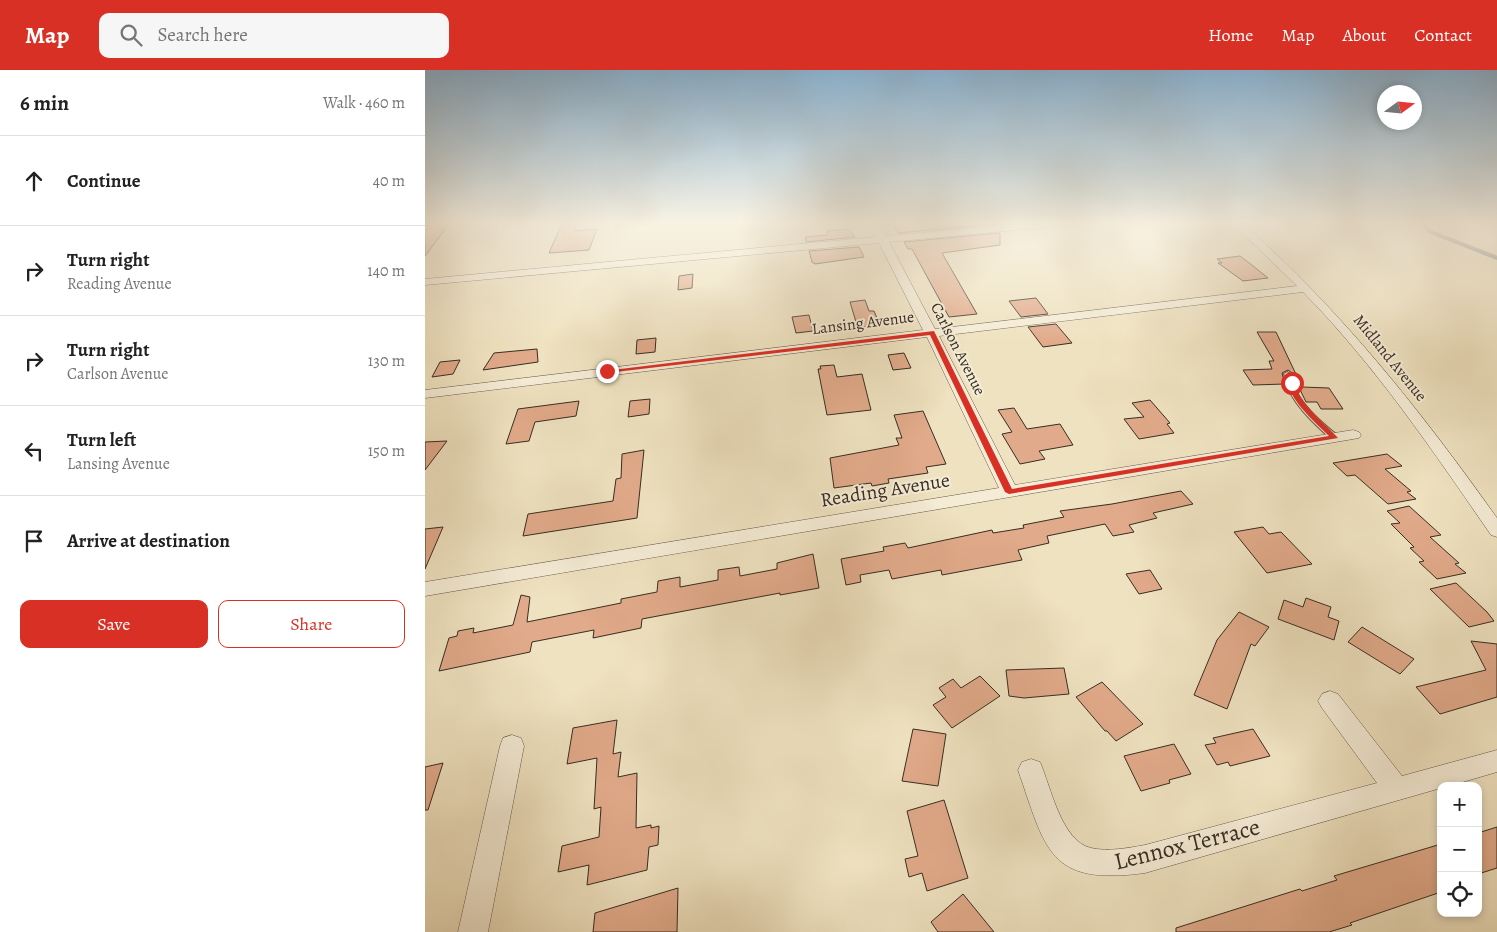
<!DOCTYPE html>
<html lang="en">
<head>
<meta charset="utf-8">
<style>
	body { margin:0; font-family:Alegreya,serif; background:#f6f6f6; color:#222 }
	.controls { position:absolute; right:15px; bottom:15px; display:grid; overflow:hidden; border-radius:10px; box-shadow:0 2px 8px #0003 }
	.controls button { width:45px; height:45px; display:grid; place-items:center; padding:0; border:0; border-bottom:1px solid #e0e0e0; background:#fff; color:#222; font:25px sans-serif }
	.compass { position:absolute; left:952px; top:15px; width:45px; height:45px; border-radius:50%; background:#fff; box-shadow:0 2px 8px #0003; rotate:75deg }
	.stop { position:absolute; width:15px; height:15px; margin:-11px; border:4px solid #d93025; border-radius:50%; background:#fff }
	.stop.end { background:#d93025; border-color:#fff; box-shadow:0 1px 5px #0008 }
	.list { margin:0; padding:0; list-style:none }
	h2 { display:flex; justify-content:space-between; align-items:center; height:65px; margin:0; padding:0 20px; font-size:21px }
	h2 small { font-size:16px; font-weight:400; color:#767676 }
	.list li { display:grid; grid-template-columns:32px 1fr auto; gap:15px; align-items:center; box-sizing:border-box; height:90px; padding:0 20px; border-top:1px solid #e0e0e0 }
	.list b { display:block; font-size:19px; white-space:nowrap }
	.list p { margin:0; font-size:16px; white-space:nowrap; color:#767676 }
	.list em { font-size:16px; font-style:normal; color:#767676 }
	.actions { display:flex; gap:10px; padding:15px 20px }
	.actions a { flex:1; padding:11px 0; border:1px solid #d93025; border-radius:10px; text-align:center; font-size:18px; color:#d93025 }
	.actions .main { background:#d93025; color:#fff }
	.icon { flex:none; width:28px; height:28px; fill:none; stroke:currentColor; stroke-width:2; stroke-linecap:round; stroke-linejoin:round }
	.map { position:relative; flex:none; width:1072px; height:862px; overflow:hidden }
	header { display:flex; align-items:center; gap:30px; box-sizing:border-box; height:70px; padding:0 25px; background:#d93025; color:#fff }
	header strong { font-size:24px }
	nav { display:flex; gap:28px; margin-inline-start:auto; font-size:18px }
	.search { width:350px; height:45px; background:#f6f6f6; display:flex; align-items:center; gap:12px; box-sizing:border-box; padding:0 18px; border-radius:10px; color:#767676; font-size:19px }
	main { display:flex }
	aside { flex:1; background:#fff }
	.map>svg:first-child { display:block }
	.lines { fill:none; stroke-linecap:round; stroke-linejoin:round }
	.stream { stroke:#768280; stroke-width:4 }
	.building { fill:#e1aa8a; stroke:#372d23 }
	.service-casing { stroke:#655a4a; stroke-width:2 }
	.minor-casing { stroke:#655a4a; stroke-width:1 }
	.service { fill:#f5ecd6; fill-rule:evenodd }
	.minor { fill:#f5ecd6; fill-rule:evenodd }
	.route { fill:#d93025 }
	.labels { text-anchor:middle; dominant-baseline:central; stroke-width:4; stroke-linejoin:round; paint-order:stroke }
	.far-street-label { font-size:16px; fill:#372d23; stroke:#f5ecd6 }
	.street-label { font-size:20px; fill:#372d23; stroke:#f5ecd6 }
	.near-street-label { font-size:24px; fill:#372d23; stroke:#f5ecd6 }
</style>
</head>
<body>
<header>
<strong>Map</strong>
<div class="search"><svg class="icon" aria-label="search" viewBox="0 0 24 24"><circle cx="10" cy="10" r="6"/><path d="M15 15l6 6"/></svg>Search here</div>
<nav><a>Home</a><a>Map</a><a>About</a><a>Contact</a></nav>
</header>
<main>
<aside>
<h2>6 min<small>Walk · 460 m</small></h2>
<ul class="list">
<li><svg class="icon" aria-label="ahead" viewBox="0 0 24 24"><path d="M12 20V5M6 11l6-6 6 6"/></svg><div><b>Continue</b></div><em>40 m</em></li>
<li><svg class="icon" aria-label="right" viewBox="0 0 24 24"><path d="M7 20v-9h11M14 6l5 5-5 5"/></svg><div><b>Turn right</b><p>Reading Avenue</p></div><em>140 m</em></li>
<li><svg class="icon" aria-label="right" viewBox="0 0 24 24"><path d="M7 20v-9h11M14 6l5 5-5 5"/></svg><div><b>Turn right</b><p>Carlson Avenue</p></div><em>130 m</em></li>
<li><svg class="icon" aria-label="left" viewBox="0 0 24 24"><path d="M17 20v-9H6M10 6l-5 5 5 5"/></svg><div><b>Turn left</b><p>Lansing Avenue</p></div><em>150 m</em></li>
<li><svg class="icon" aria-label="arrive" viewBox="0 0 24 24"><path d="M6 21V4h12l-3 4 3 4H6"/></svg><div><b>Arrive at destination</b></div></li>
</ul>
<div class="actions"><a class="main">Save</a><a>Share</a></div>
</aside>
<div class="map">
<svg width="1072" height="862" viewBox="0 0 1072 862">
	<rect width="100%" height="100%" fill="#efe2c0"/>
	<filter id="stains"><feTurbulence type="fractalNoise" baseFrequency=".004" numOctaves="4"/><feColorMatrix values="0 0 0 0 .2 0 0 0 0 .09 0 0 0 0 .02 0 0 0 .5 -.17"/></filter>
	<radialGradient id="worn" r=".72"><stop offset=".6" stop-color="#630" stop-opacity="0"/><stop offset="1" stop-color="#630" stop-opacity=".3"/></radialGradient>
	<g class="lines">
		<!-- stream -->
		<path class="stream" d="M 996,153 L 1006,162 L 1072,188"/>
	</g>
	<!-- building -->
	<g class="building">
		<path d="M 0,153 L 25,153 L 0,186 Z"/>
		<path d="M 137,153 L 151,153 L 149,161 L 172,159 L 164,180 L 124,183 Z"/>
		<path d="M 467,153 L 574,153 L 574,154 L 473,163 Z"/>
		<path d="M 424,159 L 430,167 L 381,172 L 380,167 L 403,165 L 402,161 Z"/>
		<path d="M 575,163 L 575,175 L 517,183 L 552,244 L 524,247 L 487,179 L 483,179 L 479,172 Z"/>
		<path d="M 434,177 L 439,187 L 390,194 L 387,192 L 384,181 Z"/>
		<path d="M 815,186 L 823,192 L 843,208 L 818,211 L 793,193 L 797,193 L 792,189 Z"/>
		<path d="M 268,204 L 267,218 L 253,220 L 254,206 Z"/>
		<path d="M 611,228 L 623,244 L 596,247 L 584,231 Z"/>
		<path d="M 440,230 L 444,241 L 449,241 L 455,255 L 437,257 L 435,252 L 431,252 L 425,232 Z"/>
		<path d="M 384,245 L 388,261 L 371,263 L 367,247 Z"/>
		<path d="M 631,254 L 647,273 L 618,277 L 603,257 Z"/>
		<path d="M 832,262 L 851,262 L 877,317 L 904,318 L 918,339 L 896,339 L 892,332 L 881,332 L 867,303 L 863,300 L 857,303 L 860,314 L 828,315 L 818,300 L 847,299 L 844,291 L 849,291 Z"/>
		<path d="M 231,268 L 230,282 L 211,284 L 212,270 Z"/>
		<path d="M 112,279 L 113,292 L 58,300 L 69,283 Z"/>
		<path d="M 479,283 L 486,298 L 468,300 L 463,285 Z"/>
		<path d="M 35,290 L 28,304 L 7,307 L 15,292 Z"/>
		<path d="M 409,295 L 412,307 L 437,304 L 446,340 L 402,345 L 393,299 L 396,299 L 395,296 Z"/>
		<path d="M 225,329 L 224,344 L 203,347 L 205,331 Z"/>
		<path d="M 725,330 L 745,353 L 742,354 L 749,363 L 714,369 L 699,349 L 719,347 L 707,333 Z"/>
		<path d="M 154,331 L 151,346 L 110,352 L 104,371 L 81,374 L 93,339 Z"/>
		<path d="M 589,338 L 602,359 L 635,354 L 648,375 L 614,381 L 620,389 L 595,394 L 577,364 L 587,362 L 573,340 Z"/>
		<path d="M 498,341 L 521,394 L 501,397 L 503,403 L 463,409 L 464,413 L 447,416 L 446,413 L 409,418 L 405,388 L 474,375 L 471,368 L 477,368 L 469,345 Z"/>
		<path d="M 22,371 L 0,400 L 0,372 Z"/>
		<path d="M 219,380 L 212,448 L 98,466 L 103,444 L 188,431 L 191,409 L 196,408 L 197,384 Z"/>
		<path d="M 962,384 L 977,396 L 960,399 L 986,421 L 982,422 L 991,429 L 963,434 L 930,405 L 922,406 L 908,393 Z"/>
		<path d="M 756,421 L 768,434 L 728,443 L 732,448 L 704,455 L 709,462 L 688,466 L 680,454 L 622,466 L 624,473 L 593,480 L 597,490 L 517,505 L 516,500 L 467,509 L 464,500 L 435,505 L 436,512 L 421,515 L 416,489 L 459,481 L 458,477 L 480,473 L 483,478 L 567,460 L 568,463 L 599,458 L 598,455 L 639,447 L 635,441 L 687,434 Z"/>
		<path d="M 984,436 L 1016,465 L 1005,467 L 1034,493 L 1030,494 L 1041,503 L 1012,509 L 994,492 L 999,491 L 985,478 L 989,477 L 966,454 L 975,453 L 962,441 Z"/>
		<path d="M 18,457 L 0,499 L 0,459 Z"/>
		<path d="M 838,457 L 844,464 L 856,462 L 887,494 L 842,503 L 809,462 Z"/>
		<path d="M 388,484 L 394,518 L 355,525 L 355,523 L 217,549 L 216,558 L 168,568 L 169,560 L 107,572 L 105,582 L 14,601 L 24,568 L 32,566 L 33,561 L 49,558 L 48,563 L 88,555 L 96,525 L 105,527 L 102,552 L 196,533 L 196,529 L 232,522 L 233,511 L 255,507 L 255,517 L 293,510 L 293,500 L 314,497 L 315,506 L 352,499 L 352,493 Z"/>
		<path d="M 725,500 L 737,519 L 714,524 L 701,504 Z"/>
		<path d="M 1031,513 L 1062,542 L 1069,551 L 1044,557 L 1005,519 Z"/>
		<path d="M 881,528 L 906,537 L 903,547 L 914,551 L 909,570 L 853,549 L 859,530 L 878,537 Z"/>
		<path d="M 814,542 L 844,557 L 830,576 L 826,574 L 802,639 L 769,625 L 792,570 Z"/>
		<path d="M 937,557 L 989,589 L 975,604 L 923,572 Z"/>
		<path d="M 1046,571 L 1072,574 L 1072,627 L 1015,644 L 991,617 L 1061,600 Z"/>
		<path d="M 639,598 L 644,624 L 599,628 L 584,626 L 581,600 Z"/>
		<path d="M 555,606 L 575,626 L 527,658 L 508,635 L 521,627 L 514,618 L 528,609 L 536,618 Z"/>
		<path d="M 677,612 L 718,654 L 691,671 L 682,661 L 680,661 L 651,627 Z"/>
		<path d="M 192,650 L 188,684 L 196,682 L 193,707 L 212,703 L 211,758 L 226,755 L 226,758 L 234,756 L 233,775 L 224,777 L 222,800 L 162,815 L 164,795 L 133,802 L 137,776 L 174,767 L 176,737 L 169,739 L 172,688 L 142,694 L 148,658 Z"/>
		<path d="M 488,659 L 521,664 L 513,716 L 477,711 Z"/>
		<path d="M 828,659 L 845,686 L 805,696 L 803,692 L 792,695 L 780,675 L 791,673 L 788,668 Z"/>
		<path d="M 749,674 L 766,704 L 744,710 L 745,713 L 716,721 L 699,686 Z"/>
		<path d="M 18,693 L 3,740 L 0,740 L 0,697 Z"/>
		<path d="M 519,730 L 543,808 L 502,821 L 497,803 L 484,807 L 480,789 L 493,786 L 482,741 Z"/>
		<path d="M 1072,757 L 1072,798 L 1053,804 L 1053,763 Z"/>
		<path d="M 1016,774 L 1016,822 L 925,853 L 927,855 L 904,862 L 751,862 L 751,858 L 875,819 L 877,821 L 912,810 L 909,806 Z"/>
		<path d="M 253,818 L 252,862 L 168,862 L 170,843 Z"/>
		<path d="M 538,824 L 569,862 L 513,862 L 506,852 Z"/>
	</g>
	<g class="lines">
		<defs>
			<path id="service" d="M 862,302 L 865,304 C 869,311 870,319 874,326 C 884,342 899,354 913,366 L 914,368 L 913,370 L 907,370 C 893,357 877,343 867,326 C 863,319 862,311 859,304 Z"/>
			<g id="minor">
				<path d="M 444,153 L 454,153 L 461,166 L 605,153 L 637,153 L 632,156 L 464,172 L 510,259 L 872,216 L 807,153 L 817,153 C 916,240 996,341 1072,448 L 1072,467 L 1066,465 C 1008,381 950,295 878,222 L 514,266 L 590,415 L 928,360 L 934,362 L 936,365 L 934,368 L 0,526 L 0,512 L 574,418 L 502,267 L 0,328 L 0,320 L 498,260 L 454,173 L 0,215 L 0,209 L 451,167 Z"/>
				<path d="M 905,621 L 913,624 L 977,706 L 1072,680 L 1072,702 L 1024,716 L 1016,716 L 1016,718 L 720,803 C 623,816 621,780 593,700 L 597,692 L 606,689 L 615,692 C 626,717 636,771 666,778 C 683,782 703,778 720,775 L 952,713 L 897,638 L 893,631 L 897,624 Z"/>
				<path d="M 87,665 L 96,668 L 99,676 L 63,862 L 33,862 L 75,676 L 78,668 Z"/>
			</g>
		</defs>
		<!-- service casing -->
		<use href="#service" class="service-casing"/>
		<!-- minor casing -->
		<use href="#minor" class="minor-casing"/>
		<!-- service -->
		<use href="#service" class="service"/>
		<!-- minor -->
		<use href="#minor" class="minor"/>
	</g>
	<!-- sky -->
	<linearGradient id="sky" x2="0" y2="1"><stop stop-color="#8bb6d7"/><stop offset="0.56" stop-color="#f8f2e3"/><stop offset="1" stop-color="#f8f2e3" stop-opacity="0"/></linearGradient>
	<rect width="1072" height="273" fill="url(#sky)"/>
	<!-- route -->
	<path class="route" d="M 509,261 L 587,419 L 904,366 C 893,355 863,329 864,313 L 867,311 L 871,313 C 870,330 902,355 913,368 L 584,424 L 580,422 L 505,265 L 182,303 L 179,301 Z"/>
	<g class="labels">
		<!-- far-street labels -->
		<g class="far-street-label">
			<text transform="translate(438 253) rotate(-7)">Lansing Avenue</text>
			<text transform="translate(533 279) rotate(63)">Carlson Avenue</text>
			<text transform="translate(965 288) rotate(51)">Midland Avenue</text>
		</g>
		<!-- street labels -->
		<g class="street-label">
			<text transform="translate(460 420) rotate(-9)">Reading Avenue</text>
		</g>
		<!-- near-street labels -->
		<g class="near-street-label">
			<text transform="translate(762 774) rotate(-14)">Lennox Terrace</text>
		</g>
	</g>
	<rect width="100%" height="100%" filter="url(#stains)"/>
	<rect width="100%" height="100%" fill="url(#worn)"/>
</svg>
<div class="controls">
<button>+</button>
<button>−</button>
<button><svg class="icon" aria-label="locate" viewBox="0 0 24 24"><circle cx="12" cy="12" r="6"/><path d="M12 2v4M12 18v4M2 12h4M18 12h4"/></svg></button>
</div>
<svg class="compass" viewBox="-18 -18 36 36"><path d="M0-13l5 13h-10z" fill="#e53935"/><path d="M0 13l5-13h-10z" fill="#767676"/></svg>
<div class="stop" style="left:867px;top:313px"></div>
<div class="stop end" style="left:182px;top:301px"></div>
</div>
</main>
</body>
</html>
